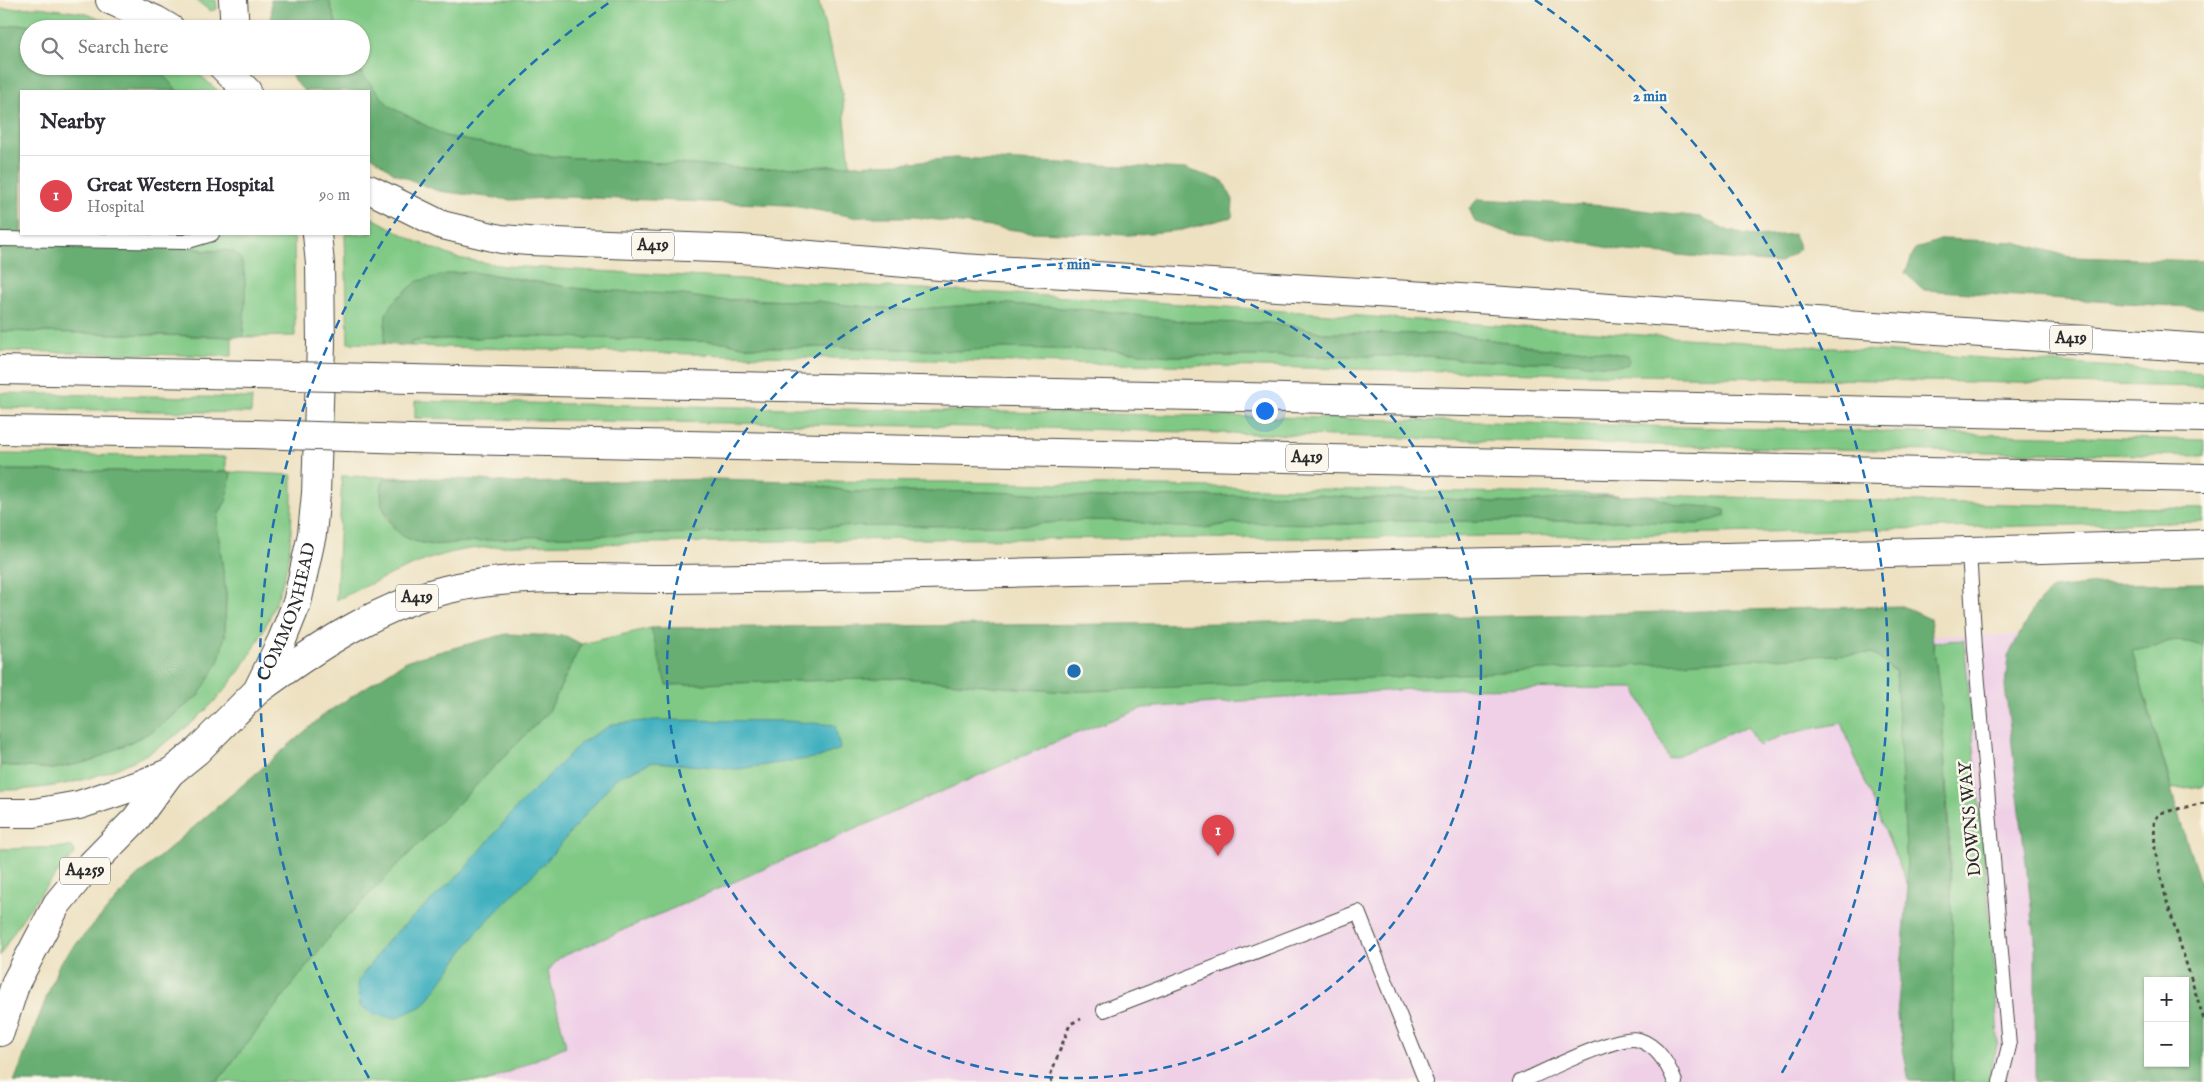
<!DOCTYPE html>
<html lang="en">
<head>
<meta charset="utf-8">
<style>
	body { margin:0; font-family:"IM FELL English",serif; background:#f2f2f3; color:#2b2b33 }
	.controls { position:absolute; right:15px; bottom:15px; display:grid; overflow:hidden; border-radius:0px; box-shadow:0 1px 4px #0004 }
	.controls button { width:45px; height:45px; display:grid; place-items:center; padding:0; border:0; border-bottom:1px solid #e1e1e2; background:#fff; color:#2b2b33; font:25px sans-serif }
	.you { position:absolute; left:1264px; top:410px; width:18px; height:18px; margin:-12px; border:4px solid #fff; border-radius:50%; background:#1a73e8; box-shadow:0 0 0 8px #1a73e833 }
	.badge { display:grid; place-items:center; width:32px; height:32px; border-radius:50%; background:#1f6fb2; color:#fff; font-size:16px; font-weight:700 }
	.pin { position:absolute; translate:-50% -41px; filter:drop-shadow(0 1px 2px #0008) }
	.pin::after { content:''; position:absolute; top:26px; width:18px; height:15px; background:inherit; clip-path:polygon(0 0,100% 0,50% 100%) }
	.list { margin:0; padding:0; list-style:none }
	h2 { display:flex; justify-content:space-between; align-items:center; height:65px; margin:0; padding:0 20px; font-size:21px }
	h2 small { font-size:16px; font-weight:400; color:#7c7c81 }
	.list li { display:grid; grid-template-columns:32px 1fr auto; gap:15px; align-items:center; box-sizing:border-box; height:80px; padding:0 20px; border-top:1px solid #e1e1e2 }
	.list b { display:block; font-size:19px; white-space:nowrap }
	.list p { margin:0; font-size:16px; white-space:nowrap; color:#7c7c81 }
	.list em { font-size:16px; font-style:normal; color:#7c7c81 }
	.icon { flex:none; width:28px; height:28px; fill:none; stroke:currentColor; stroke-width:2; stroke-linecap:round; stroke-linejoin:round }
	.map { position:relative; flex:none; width:2204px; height:1082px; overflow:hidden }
	.search { position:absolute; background:#fff; box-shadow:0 1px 4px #0004; left:20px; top:20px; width:350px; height:55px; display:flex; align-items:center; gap:12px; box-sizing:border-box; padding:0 18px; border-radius:28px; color:#7c7c81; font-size:19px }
	.panel { position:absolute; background:#fff; box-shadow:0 1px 4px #0004; left:20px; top:90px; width:350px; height:145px; border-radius:0px }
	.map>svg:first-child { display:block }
	.built { fill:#efd0e7; fill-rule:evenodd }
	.green { fill:#80c985; stroke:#567a58 }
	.forest { fill:#68ad72; stroke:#4a6c4e; fill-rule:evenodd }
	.water { fill:#43b1bf; stroke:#376e75 }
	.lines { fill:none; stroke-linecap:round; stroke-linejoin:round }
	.service-casing { stroke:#484642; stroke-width:16 }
	.secondary-casing { stroke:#484642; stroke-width:30 }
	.primary-casing { stroke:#484642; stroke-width:30 }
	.trunk-casing { stroke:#484642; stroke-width:30 }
	.path { stroke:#484642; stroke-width:3; stroke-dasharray:4 4; stroke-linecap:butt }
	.service { stroke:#fff; stroke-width:14 }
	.secondary { stroke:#fff; stroke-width:28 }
	.primary { stroke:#fff; stroke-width:28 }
	.trunk { stroke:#fff; stroke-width:28 }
	.trunk-bridge-casing { stroke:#484642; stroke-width:30; stroke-linecap:butt }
	.trunk-bridge { stroke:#fff; stroke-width:28 }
	.ring { fill:none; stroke:#1f6fb2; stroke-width:2.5; stroke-dasharray:9 6 }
	.labels { text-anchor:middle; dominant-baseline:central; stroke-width:5; stroke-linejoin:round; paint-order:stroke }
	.shield { fill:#fbf7ec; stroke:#696865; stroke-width:1 }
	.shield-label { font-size:16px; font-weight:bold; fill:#2b2b2b }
	.street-label { font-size:18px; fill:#2b2b2b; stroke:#fbf7ec }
	.centre { fill:#1f6fb2; stroke:#fbf7ec; stroke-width:2.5 }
	.ring-label { font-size:15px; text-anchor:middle; font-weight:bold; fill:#1f6fb2; stroke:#fbf7ec; stroke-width:5; stroke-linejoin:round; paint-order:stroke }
</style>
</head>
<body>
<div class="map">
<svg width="2204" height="1082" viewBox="0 0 2204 1082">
	<rect width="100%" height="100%" fill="#fbf7ec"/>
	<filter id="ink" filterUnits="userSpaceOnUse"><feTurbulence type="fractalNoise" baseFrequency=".02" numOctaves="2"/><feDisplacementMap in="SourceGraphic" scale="10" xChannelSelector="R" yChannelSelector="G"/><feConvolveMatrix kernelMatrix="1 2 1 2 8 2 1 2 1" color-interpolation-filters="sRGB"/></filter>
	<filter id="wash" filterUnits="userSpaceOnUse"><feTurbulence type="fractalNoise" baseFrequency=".0096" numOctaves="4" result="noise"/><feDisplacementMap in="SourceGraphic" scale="20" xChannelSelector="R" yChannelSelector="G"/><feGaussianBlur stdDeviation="1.12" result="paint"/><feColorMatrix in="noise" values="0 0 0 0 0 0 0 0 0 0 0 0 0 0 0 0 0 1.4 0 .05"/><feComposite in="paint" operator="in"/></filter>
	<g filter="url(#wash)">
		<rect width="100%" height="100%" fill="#ede1c1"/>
		<!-- built -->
		<path class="built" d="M 2020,635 L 2132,651 L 2179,817 L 2204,895 L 2204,1082 L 31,1082 L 472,662 L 1641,637 ZM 2148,981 L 2185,981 L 2185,1063 L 2148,1063 Z"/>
		<!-- green -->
		<g class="green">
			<path d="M 196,0 L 216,0 L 217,9 L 210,11 Z"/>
			<path d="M 329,0 L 818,0 L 842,93 L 850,165 L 758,169 L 547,156 L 445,136 L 389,106 L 363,75 L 358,66 L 361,66 L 361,29 L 338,29 Z"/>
			<path d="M 38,7 L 84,13 L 131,29 L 58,29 L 36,24 L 18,25 L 0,28 L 0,9 Z"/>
			<path d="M 154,66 L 190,66 L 218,91 L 178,91 Z"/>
			<path d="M 369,216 L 417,242 L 457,258 L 505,266 L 1122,300 L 2204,373 L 2204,387 L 834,358 L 411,346 L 410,342 L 424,340 L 524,336 L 724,342 L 747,347 L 835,347 L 959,351 L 999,348 L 1111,350 L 1172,356 L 1427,356 C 1490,364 1553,360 1615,366 L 1626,356 L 1596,349 L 1564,351 L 1548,349 L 1455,334 L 1324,333 L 1294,326 L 1268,323 L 1189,322 L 1103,311 L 994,303 L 908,310 L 794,301 L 743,299 L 715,300 L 683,295 L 581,289 L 496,275 L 451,273 L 435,278 L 386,314 L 384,344 L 348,343 L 345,234 L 369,234 Z"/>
			<path d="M 189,234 L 294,234 L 295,336 L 243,337 L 244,314 L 227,250 L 206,251 L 192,247 Z"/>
			<path d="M 0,331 L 232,337 L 232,356 L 0,351 Z"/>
			<path d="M 0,393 L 252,398 L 251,413 L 0,408 Z"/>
			<path d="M 415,401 L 1322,418 L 2204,440 L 2204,456 L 1770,448 L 1041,428 L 415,418 Z"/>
			<path d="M 0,454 L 226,457 L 226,472 L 0,470 Z"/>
			<path d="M 231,472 L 292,475 C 292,513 293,552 281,588 C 239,714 132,791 0,790 L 0,765 L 53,769 L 92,761 L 153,731 L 199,695 L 225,636 L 226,594 L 217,525 L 219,514 L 227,499 Z"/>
			<path d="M 342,476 L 427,478 L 384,479 L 381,490 L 382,505 L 387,518 L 402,536 L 414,541 L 432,545 L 525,537 L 699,533 L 796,527 L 1022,525 L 1084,520 L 1131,521 L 1160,526 L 1204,528 L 1234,523 L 1349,524 L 1397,521 L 1633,521 L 1699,524 L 1725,516 L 1725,510 L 1711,507 L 1680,505 L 1646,495 L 2204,509 L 2204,522 L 1672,534 L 1343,538 L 908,539 L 516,545 C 500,547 485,547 469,549 C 423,556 378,581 336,600 Z"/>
			<path d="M 792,481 L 954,482 L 1619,495 L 1512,503 L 1432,498 L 1357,498 L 1304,494 L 1099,498 L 1028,493 L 929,491 L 853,492 Z"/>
			<path d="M 651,628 L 667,685 L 900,678 L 1065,692 L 1872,653 L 1896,672 L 1908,886 L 1841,723 L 1786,734 L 1758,746 L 1748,726 L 1669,759 L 1635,688 L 1411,689 L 1143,708 L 1067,737 L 559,958 L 548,971 L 566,1046 L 486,1082 L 217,1082 L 337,927 L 549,711 L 581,644 Z"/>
			<path d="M 1964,640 L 1994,964 L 1998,1041 L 1988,1082 L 1953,1082 C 1953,935 1952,788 1933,642 Z"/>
			<path d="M 2168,641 L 2188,642 L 2204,646 L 2204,786 L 2172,789 L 2132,651 L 2154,647 Z"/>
			<path d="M 72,847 L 75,851 L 74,855 C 45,886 20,918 0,956 L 0,849 Z"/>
		</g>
		<!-- forest -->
		<g class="forest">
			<path d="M 271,0 L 329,0 L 338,29 L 272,29 Z"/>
			<path d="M 36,24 L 58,29 L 29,29 L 29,66 L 154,66 L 178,91 L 21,91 L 21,234 L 189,234 L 193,247 C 197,249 203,251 208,251 C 217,252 226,248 235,253 C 252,263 243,319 243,337 L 0,331 L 0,28 L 18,25 Z"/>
			<path d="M 288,66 L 358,66 L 363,75 L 389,106 L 445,136 L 547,156 L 758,169 L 900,163 L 955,158 L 1186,169 L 1223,181 L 1233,200 L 1232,217 L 1182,230 L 1130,235 L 1030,232 L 914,217 L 854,217 L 788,205 L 567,197 L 511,200 L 438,191 L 394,173 L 369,154 L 369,91 L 304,91 L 294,80 Z"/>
			<path d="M 1478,199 L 1606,206 L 1700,217 L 1729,231 L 1756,237 L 1794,234 L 1800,249 L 1779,263 L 1626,251 L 1563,239 L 1512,234 L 1475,222 L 1469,208 Z"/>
			<path d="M 1943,239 L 2015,242 L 2071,257 L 2204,261 L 2204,308 L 1924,290 L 1905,273 L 1915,249 Z"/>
			<path d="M 472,272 L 581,289 L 683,295 L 715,300 L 818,301 L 846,305 L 908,310 L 994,303 L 1103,311 L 1189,322 L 1268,323 L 1294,326 L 1324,333 L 1455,334 L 1548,349 L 1564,351 L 1596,349 L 1627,356 L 1629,361 L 1626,365 L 1615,366 C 1553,360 1490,364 1427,356 L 1172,356 L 1111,350 L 999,348 L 959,351 L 835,347 L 747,347 L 724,342 L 524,336 L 424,340 L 411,342 L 411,346 L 384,344 L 386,314 L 395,300 L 418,281 L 451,273 Z"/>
			<path d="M 0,470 L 231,472 L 227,499 L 219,513 L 217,525 L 226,594 L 225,636 L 218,663 L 199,695 L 153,731 L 92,761 L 53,769 L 0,765 Z"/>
			<path d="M 427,478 L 481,480 L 515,483 L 716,479 L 792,481 L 853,492 L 929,491 L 1028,493 L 1099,498 L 1304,494 L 1357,498 L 1432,498 L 1512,503 L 1569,498 L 1646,495 L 1680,505 L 1711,507 L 1725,510 L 1725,516 L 1699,524 L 1633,521 L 1397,521 L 1349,524 L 1234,523 L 1204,528 L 1160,526 L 1131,521 L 1084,520 L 1022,525 L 796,527 L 699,533 L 525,537 L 432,545 L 414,541 L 402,536 L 394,528 L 382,504 L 381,490 L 384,479 Z"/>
			<path d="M 2204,583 L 2204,646 L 2188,642 L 2168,641 L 2154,647 L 2132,651 L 2179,817 L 2204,895 L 2204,1082 L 2035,1082 L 2035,939 L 2005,686 L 2008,656 L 2034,607 L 2052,589 L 2096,584 ZM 2148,981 L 2185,981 L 2185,1063 L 2148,1063 Z"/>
			<path d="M 1902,606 L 1930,619 L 1942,710 L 1948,836 L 1953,942 L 1953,1082 L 1909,1081 L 1897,1016 L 1908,886 L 1896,672 L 1872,653 L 1527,671 L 1065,692 L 900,678 L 666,685 L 651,628 L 1231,623 Z"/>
			<path d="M 506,634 L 566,636 L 581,644 L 549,711 L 337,927 L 217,1082 L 14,1082 L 60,962 L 136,877 L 326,713 L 408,660 Z"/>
		</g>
		<!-- water -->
		<path class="water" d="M 655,720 L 788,721 L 835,725 L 840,749 L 820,757 L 738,769 L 653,762 L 616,778 L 548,859 L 479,929 L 424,1005 L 396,1018 L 375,1015 L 360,1006 L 358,981 L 388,940 L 463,871 L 517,807 L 582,742 L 613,724 Z"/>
	</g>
	<g filter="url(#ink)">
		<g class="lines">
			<defs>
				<g id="service">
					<path d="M 0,239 L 185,242 L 212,234"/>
					<path d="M 1969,552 L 1975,648 L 2009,1046 L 2000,1082"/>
					<path d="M 1104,1010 L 1358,912 L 1426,1082"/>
					<path d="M 1520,1082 C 1542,1073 1619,1033 1639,1040 C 1658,1046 1668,1064 1675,1082"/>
				</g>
				<path id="secondary" d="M 233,0 L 235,29"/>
				<g id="primary">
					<path d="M 110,0 L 156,20 L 171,29"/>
					<path d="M 222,66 L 247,91"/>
					<path id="s1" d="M 0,813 L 34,813 L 79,805 L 139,785 L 171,772 L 197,751 L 257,691 L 282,640 L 297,603 L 312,534 L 316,493 L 321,344 L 320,264 L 317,234"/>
					<path d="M 0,1032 L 16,982 L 57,904 L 80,876 L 136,819 L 170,773"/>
				</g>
				<g id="trunk">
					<path d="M 369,189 L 442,225 L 501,239 L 529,241 L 741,249 L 963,268 L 1476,299 L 2204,348"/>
					<path d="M 0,370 L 254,375"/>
					<path d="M 411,379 L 2204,418"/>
					<path d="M 0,430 L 253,434"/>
					<path d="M 410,439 L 2204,478"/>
					<path d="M 257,691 C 317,647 383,602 458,587 C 521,574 600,579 666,579 C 765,578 864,577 963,574 C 1377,563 1791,558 2204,544"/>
				</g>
			</defs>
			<!-- service casing -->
			<use href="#service" class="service-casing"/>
			<!-- secondary casing -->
			<use href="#secondary" class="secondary-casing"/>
			<!-- primary casing -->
			<use href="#primary" class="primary-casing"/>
			<!-- trunk casing -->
			<use href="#trunk" class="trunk-casing"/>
			<!-- path -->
			<g class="path">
				<path d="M 2204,803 L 2160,813 L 2154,821 L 2155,851 L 2167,902 L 2204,1020"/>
				<path d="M 1052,1082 L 1050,1076 L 1070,1024 L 1081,1019"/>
			</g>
			<!-- service -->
			<use href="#service" class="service"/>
			<!-- secondary -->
			<use href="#secondary" class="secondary"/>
			<!-- primary -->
			<use href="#primary" class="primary"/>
			<!-- trunk -->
			<use href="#trunk" class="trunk"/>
			<defs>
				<g id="trunk-bridge">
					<path d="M 254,375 L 411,379"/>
					<path d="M 253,434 L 410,439"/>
				</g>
			</defs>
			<!-- trunk-bridge casing -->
			<use href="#trunk-bridge" class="trunk-bridge-casing"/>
			<!-- trunk-bridge -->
			<use href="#trunk-bridge" class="trunk-bridge"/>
		</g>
	</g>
	<!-- distance rings -->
	<g class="ring">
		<circle cx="1074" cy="671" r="407"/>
		<path d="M369 1078A814 814 0 0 1 613 0M1535 0A814 814 0 0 1 1779 1078"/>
	</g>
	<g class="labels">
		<!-- shield labels -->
		<g class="shield">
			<rect x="632" y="232.5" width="42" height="27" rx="4"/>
			<rect x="2050" y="325.5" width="42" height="27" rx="4"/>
			<rect x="1286" y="444.5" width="42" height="27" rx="4"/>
			<rect x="396" y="584.5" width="42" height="27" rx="4"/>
			<rect x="60" y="857.5" width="50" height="27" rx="4"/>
		</g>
		<g class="shield-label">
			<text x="653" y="246">A419</text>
			<text x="2071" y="339">A419</text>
			<text x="1307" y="458">A419</text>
			<text x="417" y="598">A419</text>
			<text x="85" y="871">A4259</text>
		</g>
		<!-- street labels -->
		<g class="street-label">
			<text stroke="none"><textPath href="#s1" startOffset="381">COMMONHEAD</textPath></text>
			<text transform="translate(1971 819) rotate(-95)">DOWNS WAY</text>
		</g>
	</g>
	<circle cx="1074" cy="671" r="8" class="centre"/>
	<g class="ring-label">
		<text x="1650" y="101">2 min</text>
		<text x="1074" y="269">1 min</text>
	</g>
</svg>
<div class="controls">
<button>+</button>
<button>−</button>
</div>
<div class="you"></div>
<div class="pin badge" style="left:1218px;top:856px;background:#e0444e">1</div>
<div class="search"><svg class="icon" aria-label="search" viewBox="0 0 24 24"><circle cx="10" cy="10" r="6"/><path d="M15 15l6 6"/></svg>Search here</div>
<section class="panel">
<h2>Nearby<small></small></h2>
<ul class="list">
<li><span class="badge" style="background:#e0444e">1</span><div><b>Great Western Hospital</b><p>Hospital</p></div><em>90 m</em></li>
</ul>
</section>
</div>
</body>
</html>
